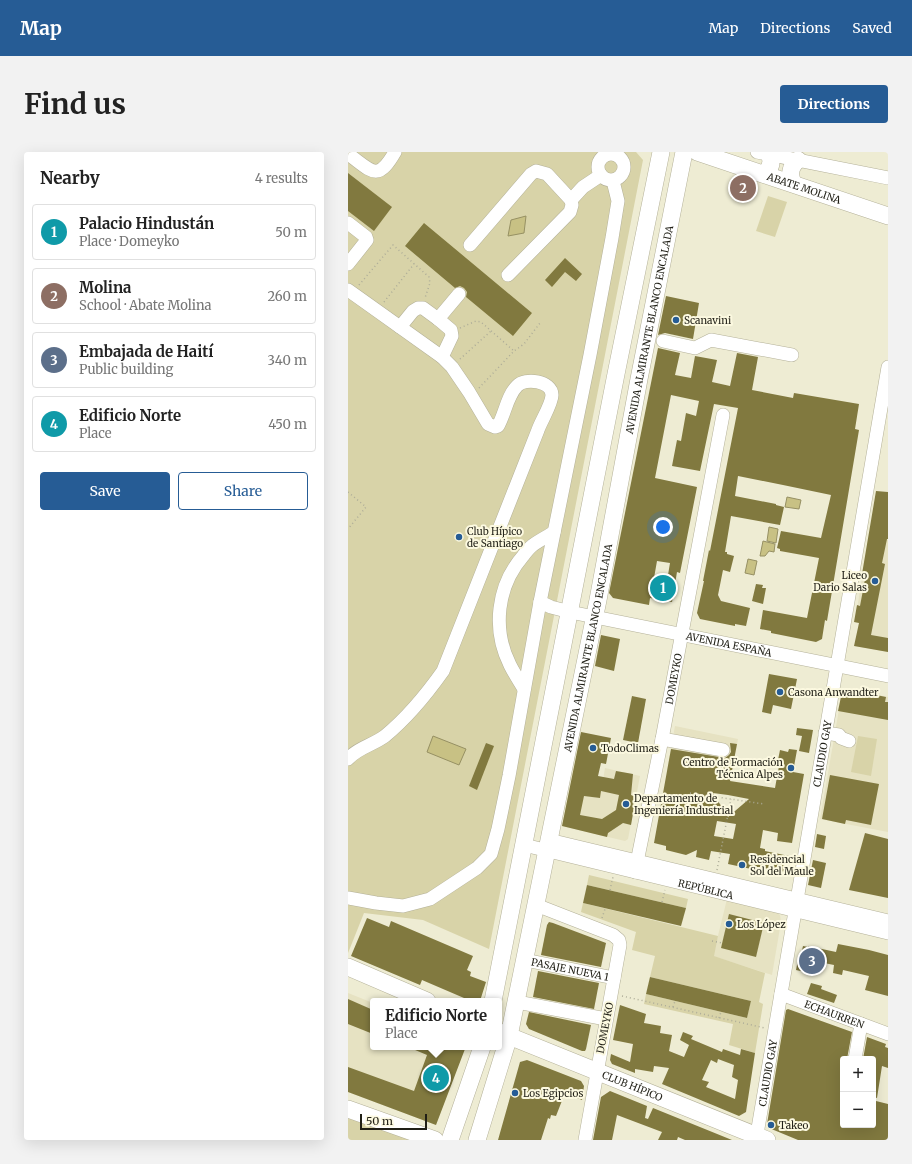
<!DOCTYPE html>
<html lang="en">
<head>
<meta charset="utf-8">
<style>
	body { margin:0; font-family:Merriweather,serif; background:#f2f2f2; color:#222 }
	.controls { position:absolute; right:12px; bottom:12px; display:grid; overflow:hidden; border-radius:4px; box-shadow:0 4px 16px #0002 }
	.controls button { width:36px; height:36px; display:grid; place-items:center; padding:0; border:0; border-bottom:1px solid #e0e0e0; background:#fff; color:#222; font:20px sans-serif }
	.scale { position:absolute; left:12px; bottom:10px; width:67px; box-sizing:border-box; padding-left:4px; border:2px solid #201f16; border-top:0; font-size:11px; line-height:14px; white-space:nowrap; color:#201f16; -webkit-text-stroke:3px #fcf9e0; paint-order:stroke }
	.you { position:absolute; left:315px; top:375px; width:14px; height:14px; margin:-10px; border:3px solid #fff; border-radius:50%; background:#1a73e8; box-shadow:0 0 0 6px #1a73e833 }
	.badge { display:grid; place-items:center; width:26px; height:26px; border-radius:50%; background:#265c95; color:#fff; font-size:13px; font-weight:700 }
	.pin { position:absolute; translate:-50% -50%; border:2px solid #fff; box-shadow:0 1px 4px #0006 }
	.popup { position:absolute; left:22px; top:846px; width:132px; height:52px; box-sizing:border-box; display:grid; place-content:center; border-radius:4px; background:#fff; filter:drop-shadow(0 1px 3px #0005); font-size:13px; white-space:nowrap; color:#767676 }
	.popup b { font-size:15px; color:#222 }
	.popup::after { content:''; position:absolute; left:50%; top:100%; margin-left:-8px; border:8px solid transparent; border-top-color:#fff }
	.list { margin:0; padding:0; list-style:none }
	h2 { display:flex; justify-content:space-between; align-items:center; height:52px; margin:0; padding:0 16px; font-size:17px }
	h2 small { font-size:13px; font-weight:400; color:#767676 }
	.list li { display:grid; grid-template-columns:26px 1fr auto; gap:12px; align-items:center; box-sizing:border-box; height:56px; margin:0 8px 8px; padding:0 8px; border:1px solid #e0e0e0; border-radius:4px }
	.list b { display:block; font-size:15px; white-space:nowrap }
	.list p { margin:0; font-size:13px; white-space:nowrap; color:#767676 }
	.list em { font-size:13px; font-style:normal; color:#767676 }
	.actions { display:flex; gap:8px; padding:12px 16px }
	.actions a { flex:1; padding:9px 0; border:1px solid #265c95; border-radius:4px; text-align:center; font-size:14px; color:#265c95 }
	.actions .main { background:#265c95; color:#fff }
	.map { position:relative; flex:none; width:540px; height:988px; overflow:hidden; border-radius:4px }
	header { display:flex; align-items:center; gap:24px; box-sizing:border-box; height:56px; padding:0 20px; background:#265c95; color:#fff }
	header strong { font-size:19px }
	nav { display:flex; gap:22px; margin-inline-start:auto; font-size:14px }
	.intro { display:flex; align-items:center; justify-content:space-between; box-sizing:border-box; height:96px; padding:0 24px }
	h1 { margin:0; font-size:28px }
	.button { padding:10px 18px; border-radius:4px; background:#265c95; color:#fff; font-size:14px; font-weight:700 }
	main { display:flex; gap:24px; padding:0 24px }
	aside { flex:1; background:#fff; border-radius:4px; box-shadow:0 4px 16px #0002 }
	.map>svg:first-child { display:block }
	.built { fill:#e6e2c2 }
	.green { fill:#d8d3a8 }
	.water { fill:#c8c184; stroke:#969063 }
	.building { fill:#81793f; fill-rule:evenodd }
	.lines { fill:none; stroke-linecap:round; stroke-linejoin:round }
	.minor-casing { stroke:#b4b199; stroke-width:14 }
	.major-casing { stroke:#b4b199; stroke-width:18 }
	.path { stroke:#adac98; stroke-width:1.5; stroke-dasharray:1 3; stroke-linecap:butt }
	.minor { stroke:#fff; stroke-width:13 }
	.major { stroke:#fff; stroke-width:17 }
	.poi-dot { fill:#265c95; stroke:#fcf9e0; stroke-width:1.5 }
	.labels { text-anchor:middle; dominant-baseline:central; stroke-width:4; stroke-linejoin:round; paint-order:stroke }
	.street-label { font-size:10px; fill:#201f16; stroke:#fcf9e0 }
	.poi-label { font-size:10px; fill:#201f16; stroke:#fcf9e0; text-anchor:start }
</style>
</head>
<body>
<header>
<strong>Map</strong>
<nav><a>Map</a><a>Directions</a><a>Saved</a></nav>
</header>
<div class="intro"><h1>Find us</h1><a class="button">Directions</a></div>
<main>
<aside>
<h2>Nearby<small>4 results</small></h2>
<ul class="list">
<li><span class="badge" style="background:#0f9aa8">1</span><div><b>Palacio Hindustán</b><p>Place · Domeyko</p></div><em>50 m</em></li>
<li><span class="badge" style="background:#8d6e63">2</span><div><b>Molina</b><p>School · Abate Molina</p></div><em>260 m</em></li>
<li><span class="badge" style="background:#5c6f8a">3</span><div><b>Embajada de Haití</b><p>Public building</p></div><em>340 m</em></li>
<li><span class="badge" style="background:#0f9aa8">4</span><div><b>Edificio Norte</b><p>Place</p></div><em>450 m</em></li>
</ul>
<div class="actions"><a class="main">Save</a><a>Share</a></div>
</aside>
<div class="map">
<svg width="540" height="988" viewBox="0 0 540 988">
	<rect width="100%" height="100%" fill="#eeecd3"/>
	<!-- built -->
	<g class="built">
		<path d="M 521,381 L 540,388 L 540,500 L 507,494 L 511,471 L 507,470 Z"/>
		<path d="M 499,537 L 540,545 L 540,680 L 472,667 L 494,540 Z"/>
		<path d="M 327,574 L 390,587 L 382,629 L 319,618 Z"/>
		<path d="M 257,616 L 292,624 L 280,687 L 277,689 L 214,674 L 221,641 L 252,646 Z"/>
		<path d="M 379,747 L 430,761 L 432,763 L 433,770 L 424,823 L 365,804 Z"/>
		<path d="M 0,841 L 25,851 L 25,895 L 117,895 L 88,973 L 0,940 Z"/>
	</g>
	<!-- green -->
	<g class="green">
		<path d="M 0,0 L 288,0 L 295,8 L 141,797 L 75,768 L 16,761 L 0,801 Z"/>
		<path d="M 420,44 L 439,50 L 427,85 L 408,79 Z"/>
		<path d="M 510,584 L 529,587 L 523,624 L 503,620 Z"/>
		<path d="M 241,723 L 340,747 L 338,756 L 239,733 Z"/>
		<path d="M 235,751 L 370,784 L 366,804 L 417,821 L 411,850 L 415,852 L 407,901 L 381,893 L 385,872 L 296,852 L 298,842 L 399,866 L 403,849 L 302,825 L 307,804 L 284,798 L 288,780 L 233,760 Z"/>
		<path d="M 0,960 L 76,988 L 0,988 Z"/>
	</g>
	<!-- water -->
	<g class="water">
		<path d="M 178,64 L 176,81 L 160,84 L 163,68 Z"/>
		<path d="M 439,345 L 453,348 L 451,357 L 437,355 Z"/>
		<path d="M 421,375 L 430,377 L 428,391 L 419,389 Z"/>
		<path d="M 415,389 L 427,392 L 426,400 L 421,399 L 417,404 L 412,404 Z"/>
		<path d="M 400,407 L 409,409 L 406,423 L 397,421 Z"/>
		<path d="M 85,584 L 118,597 L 111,613 L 79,600 Z"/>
	</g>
	<!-- building -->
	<g class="building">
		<path d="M 0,21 L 44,55 L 26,79 L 0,59 Z"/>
		<path d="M 76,71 L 184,161 L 165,184 L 118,145 L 119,140 L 116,136 L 112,134 L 107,136 L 57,94 Z"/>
		<path d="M 217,106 L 234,122 L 228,129 L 217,120 L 204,135 L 197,128 Z"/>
		<path d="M 318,144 L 351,151 L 345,187 L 317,181 L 310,183 Z"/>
		<path d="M 310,196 L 332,201 L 327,223 L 343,226 L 347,204 L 369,208 L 364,230 L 382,234 L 389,201 L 410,205 L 404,238 L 445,246 L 446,241 L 511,252 L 507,277 L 511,278 L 479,469 L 477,468 L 474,487 L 468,490 L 423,481 L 423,479 L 412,477 L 415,458 L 459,466 L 471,406 L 432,399 L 432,397 L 429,396 L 433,379 L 473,386 L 483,343 L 435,333 L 390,324 L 387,344 L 428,352 L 428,353 L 436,355 L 432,373 L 383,364 L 377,400 L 379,400 L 379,402 L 386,404 L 382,420 L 375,418 L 370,443 L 373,449 L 402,456 L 398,474 L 387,472 L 387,474 L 352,467 L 349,461 L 356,429 L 355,429 L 361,398 L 362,399 L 390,256 L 366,252 L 352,319 L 324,314 L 329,288 L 333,289 L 338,261 L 348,264 L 351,249 L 323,243 L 307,326 L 349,335 L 332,421 L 329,420 L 324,450 L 302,446 L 301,453 L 265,446 L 261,441 ZM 309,409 L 322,411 L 319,429 L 306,426 Z"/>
		<path d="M 528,339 L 540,340 L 540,387 L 539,387 L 534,411 L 537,412 L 523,483 L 540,486 L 540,500 L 506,494 L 511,471 L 506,470 L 509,453 L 512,454 L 518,422 L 514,422 Z"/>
		<path d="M 408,432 L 415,433 L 414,436 L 418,436 L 415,452 L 404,449 Z"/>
		<path d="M 253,483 L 272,487 L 266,519 L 247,514 Z"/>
		<path d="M 421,522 L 449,527 L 443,557 L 425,553 L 423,562 L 414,560 Z"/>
		<path d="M 499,537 L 538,545 L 537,550 L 540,550 L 540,568 L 490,559 L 494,540 Z"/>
		<path d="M 284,544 L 298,547 L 290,591 L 275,588 Z"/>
		<path d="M 449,576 L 465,578 L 461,601 L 451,599 L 454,584 L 448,583 Z"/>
		<path d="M 233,580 L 263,586 L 258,612 L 253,611 L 250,624 L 266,627 L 268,619 L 285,622 L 283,643 L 288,645 L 283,673 L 275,671 L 260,681 L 259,685 L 214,674 ZM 253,639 L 271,643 L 268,658 L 254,667 L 232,663 L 236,644 L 252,646 Z"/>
		<path d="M 138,591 L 146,594 L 129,638 L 121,634 Z"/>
		<path d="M 382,591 L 389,592 L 382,629 L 427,636 L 431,614 L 429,613 L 432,598 L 440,600 L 441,597 L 449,598 L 445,620 L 456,622 L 444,691 L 429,689 L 430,681 L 415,678 L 412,696 L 417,697 L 417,699 L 441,704 L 438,720 L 409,715 L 408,718 L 380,712 L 382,702 L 363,699 L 361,708 L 348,705 L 349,698 L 338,703 L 318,698 L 318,694 L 306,691 L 323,597 L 377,606 L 381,603 L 383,600 ZM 365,641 L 380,643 L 401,647 L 380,665 ZM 369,669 L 388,672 L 385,687 L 366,684 Z"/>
		<path d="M 482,623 L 531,632 L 523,673 L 498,668 L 497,672 L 474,667 Z"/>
		<path d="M 517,681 L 540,687 L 540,746 L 501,738 Z"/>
		<path d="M 469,682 L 478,684 L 476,697 L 467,695 Z"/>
		<path d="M 465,708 L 478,711 L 473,736 L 460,733 Z"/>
		<path d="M 239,733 L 338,756 L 333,774 L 235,751 Z"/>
		<path d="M 381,762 L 416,771 L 408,805 L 373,796 Z"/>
		<path d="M 19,766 L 41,775 L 43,769 L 125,804 L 119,818 L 123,820 L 122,824 L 138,830 L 132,849 L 123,849 L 74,828 L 72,833 L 3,804 Z"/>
		<path d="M 201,770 L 205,771 L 258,791 L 253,815 L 193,803 L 199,773 Z"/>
		<path d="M 490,792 L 521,798 L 540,803 L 540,844 L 517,838 L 521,824 L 495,818 L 494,823 L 485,821 L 486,813 L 471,810 L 471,815 L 458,813 L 457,820 L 448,818 L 451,803 L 453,803 L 455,794 L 460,795 L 460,794 L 488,800 Z"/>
		<path d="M 190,819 L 251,831 L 246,857 L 185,845 Z"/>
		<path d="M 302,825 L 403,849 L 399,866 L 298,842 Z"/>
		<path d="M 463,831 L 474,834 L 473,837 L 489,843 L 486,851 L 459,842 Z"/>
		<path d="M 0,847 L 25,858 L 25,882 L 0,872 Z"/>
		<path d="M 272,853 L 298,862 L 296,871 L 313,874 L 312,881 L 324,883 L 321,899 L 336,905 L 341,893 L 332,888 L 335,880 L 345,884 L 343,887 L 374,900 L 375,897 L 392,903 L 393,897 L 407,901 L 398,960 L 391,964 L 314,932 L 321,916 L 306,914 L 305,920 L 287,917 L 287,921 L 264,912 L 262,908 L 263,902 L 282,910 L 285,892 L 265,888 ZM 370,907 L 386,913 L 384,925 L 390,928 L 387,947 L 358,935 L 361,930 L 354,928 L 363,908 L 369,911 Z"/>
		<path d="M 440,857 L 504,880 L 499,907 L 495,907 L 495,973 L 525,973 L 525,956 L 527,957 L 528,949 L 540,952 L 540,988 L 450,988 L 421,976 L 419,972 L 438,858 Z"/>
		<path d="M 181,860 L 243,873 L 238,897 L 237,899 L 234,899 L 181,877 L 178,872 Z"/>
		<path d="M 519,885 L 538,892 L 537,895 L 540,896 L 540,916 L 534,914 L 529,946 L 525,945 L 525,907 L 515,907 Z"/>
		<path d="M 60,895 L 112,895 L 117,897 L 88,973 L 0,940 L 0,915 L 66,939 L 79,903 Z"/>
		<path d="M 179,908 L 233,929 L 236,934 L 234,948 L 217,941 L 208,964 L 203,963 L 202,967 L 200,966 L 193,988 L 150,988 L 172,910 Z"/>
		<path d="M 262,939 L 299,954 L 297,966 L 300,967 L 305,956 L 384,988 L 337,988 L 330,985 L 329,988 L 310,988 L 314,980 L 269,963 L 264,988 L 245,988 L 253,945 Z"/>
	</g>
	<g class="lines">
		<defs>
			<g id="minor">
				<path d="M 409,0 L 540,26"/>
				<circle cx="263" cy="15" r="13"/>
				<path d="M 0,2 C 24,19 29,31 47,0"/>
				<path d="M 223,48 L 235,35 L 253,23"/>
				<path d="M 0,71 L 18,85 L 19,88 L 0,112"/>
				<path d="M 122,93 L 183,22 L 188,19 L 199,22 L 223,48 L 224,53 L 222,60 L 160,123"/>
				<path d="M 0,138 L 94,205 L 104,215 L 121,240 L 140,272 L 147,275 L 150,274 C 157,262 159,244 169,234 C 177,225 204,229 204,243 C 204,252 193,269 190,278 L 95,519 C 78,543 60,565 37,584 C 25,593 9,596 0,607"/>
				<path d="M 90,167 L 111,142"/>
				<path d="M 52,175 L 65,159 L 70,156 L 75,156 L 90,167 L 103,178 L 104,184 L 94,205"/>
				<path d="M 315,189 L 347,196 L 363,188 L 444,203"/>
				<path id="s1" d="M 192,450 L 203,455 L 222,460 L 540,524"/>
				<path d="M 176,537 C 171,529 166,521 162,513 C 144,477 149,434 175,404 C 178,400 181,396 185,393 C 192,388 200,384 206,380"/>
				<path d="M 477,581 L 491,583 L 493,586 L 501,589"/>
				<path d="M 314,587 L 375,598"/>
				<path d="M 201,688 L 540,769"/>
				<path id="s2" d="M 176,693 L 540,781"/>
				<path id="s3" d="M 287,720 L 314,587 L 375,263"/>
				<path d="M 0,746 L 28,751 L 55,754 L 82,747 L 129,716 L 143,702 L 150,677 L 161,624 L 192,450 L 242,203 L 264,86 L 270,49 L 265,29"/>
				<path d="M 188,753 L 265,783 L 271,788 L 272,793 L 237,988"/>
				<path id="s4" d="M 177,808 L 266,826"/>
				<path id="s5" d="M 433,842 L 540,882"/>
				<path d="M 169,850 L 258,867"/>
				<path d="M 507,907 L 513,872"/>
				<path id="s6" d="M 408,988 L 540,215"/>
			</g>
			<g id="major">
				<path id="s7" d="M 349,0 L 540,64"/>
				<path d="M 416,22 C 423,17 425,10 421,2"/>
				<path d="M 445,31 C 441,23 442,14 450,8"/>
				<path d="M 0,815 L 79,849"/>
				<path d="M 145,849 L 268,222 L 313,0"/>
				<path id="s8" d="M 151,880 L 419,988"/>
				<path d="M 0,957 L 87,988"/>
				<path d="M 102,988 L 134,895"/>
				<path id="s9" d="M 129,988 L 161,884 L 250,448 L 291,227 L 336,0"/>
			</g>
		</defs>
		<!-- minor casing -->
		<use href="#minor" class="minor-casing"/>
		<!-- major casing -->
		<use href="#major" class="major-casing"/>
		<!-- path -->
		<g class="path">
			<path d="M 11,133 L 45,93 L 81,125 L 82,131 L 77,146"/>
			<path d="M 36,150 L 66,112"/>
			<path d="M 112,176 L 128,169 L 133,170 L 166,199"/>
			<path d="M 112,207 L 143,179"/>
			<path d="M 131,236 L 166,199 L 176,192 L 192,171"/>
			<path d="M 0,340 L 18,355 L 0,377"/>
			<path d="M 342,641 L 416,652"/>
			<path d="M 369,718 L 383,647"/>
			<path d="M 262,738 L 265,725"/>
			<path d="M 314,750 L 317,738"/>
			<path d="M 254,766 L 257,757"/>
			<path d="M 364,789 L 374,791"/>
			<path d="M 274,844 L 417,876"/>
			<path d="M 325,855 L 327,849"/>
			<path d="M 371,866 L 373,860"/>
		</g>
		<!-- minor -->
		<use href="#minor" class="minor"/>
		<!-- major -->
		<use href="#major" class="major"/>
	</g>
	<!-- markers -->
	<g class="poi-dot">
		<circle cx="328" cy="168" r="4"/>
		<circle cx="111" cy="385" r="4"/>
		<circle cx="527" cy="429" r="4"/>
		<circle cx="432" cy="540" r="4"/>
		<circle cx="245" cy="596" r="4"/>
		<circle cx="443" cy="616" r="4"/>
		<circle cx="278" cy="652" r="4"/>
		<circle cx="394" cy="713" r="4"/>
		<circle cx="381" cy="772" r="4"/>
		<circle cx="167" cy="941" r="4"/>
		<circle cx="423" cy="973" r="4"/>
	</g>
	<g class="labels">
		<!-- street labels -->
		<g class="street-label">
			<text stroke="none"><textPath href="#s7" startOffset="113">ABATE MOLINA</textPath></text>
			<text stroke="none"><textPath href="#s9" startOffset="829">AVENIDA ALMIRANTE BLANCO ENCALADA</textPath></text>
			<text stroke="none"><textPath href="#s1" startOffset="194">AVENIDA ESPAÑA</textPath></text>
			<text stroke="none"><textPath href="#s9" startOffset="505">AVENIDA ALMIRANTE BLANCO ENCALADA</textPath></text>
			<text stroke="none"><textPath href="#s3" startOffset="197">DOMEYKO</textPath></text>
			<text stroke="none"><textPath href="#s6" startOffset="392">CLAUDIO GAY</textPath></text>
			<text stroke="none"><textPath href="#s2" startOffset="187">REPÚBLICA</textPath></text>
			<text stroke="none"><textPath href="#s4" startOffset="46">PASAJE NUEVA 1</textPath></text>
			<text stroke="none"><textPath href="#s5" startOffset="57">ECHAURREN</textPath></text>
			<text transform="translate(257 876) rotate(-79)">DOMEYKO</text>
			<text stroke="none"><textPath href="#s6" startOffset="68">CLAUDIO GAY</textPath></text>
			<text stroke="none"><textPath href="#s8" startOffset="144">CLUB HÍPICO</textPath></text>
		</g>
		<!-- poi labels -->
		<g class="poi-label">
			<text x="336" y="168">Scanavini</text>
			<text x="119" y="379">Club Hípico<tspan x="119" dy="12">de Santiago</tspan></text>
			<text x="519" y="423" text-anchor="end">Liceo<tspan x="519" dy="12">Dario Salas</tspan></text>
			<text x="440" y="540">Casona Anwandter</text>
			<text x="253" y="596">TodoClimas</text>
			<text x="435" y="610" text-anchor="end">Centro de Formación<tspan x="435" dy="12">Técnica Alpes</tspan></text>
			<text x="286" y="646">Departamento de<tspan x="286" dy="12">Ingeniería Industrial</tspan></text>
			<text x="402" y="707">Residencial<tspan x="402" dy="12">Sol del Maule</tspan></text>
			<text x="389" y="772">Los López</text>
			<text x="175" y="941">Los Egipcios</text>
			<text x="431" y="973">Takeo</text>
		</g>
	</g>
</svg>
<div class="controls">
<button>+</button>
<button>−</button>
</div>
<div class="scale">50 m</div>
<div class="you"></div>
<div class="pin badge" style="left:315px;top:436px;background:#0f9aa8">1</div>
<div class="pin badge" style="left:395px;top:36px;background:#8d6e63">2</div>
<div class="pin badge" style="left:464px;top:809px;background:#5c6f8a">3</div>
<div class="pin badge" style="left:88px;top:926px;background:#0f9aa8">4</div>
<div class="popup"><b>Edificio Norte</b>Place</div>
</div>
</main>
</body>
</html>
